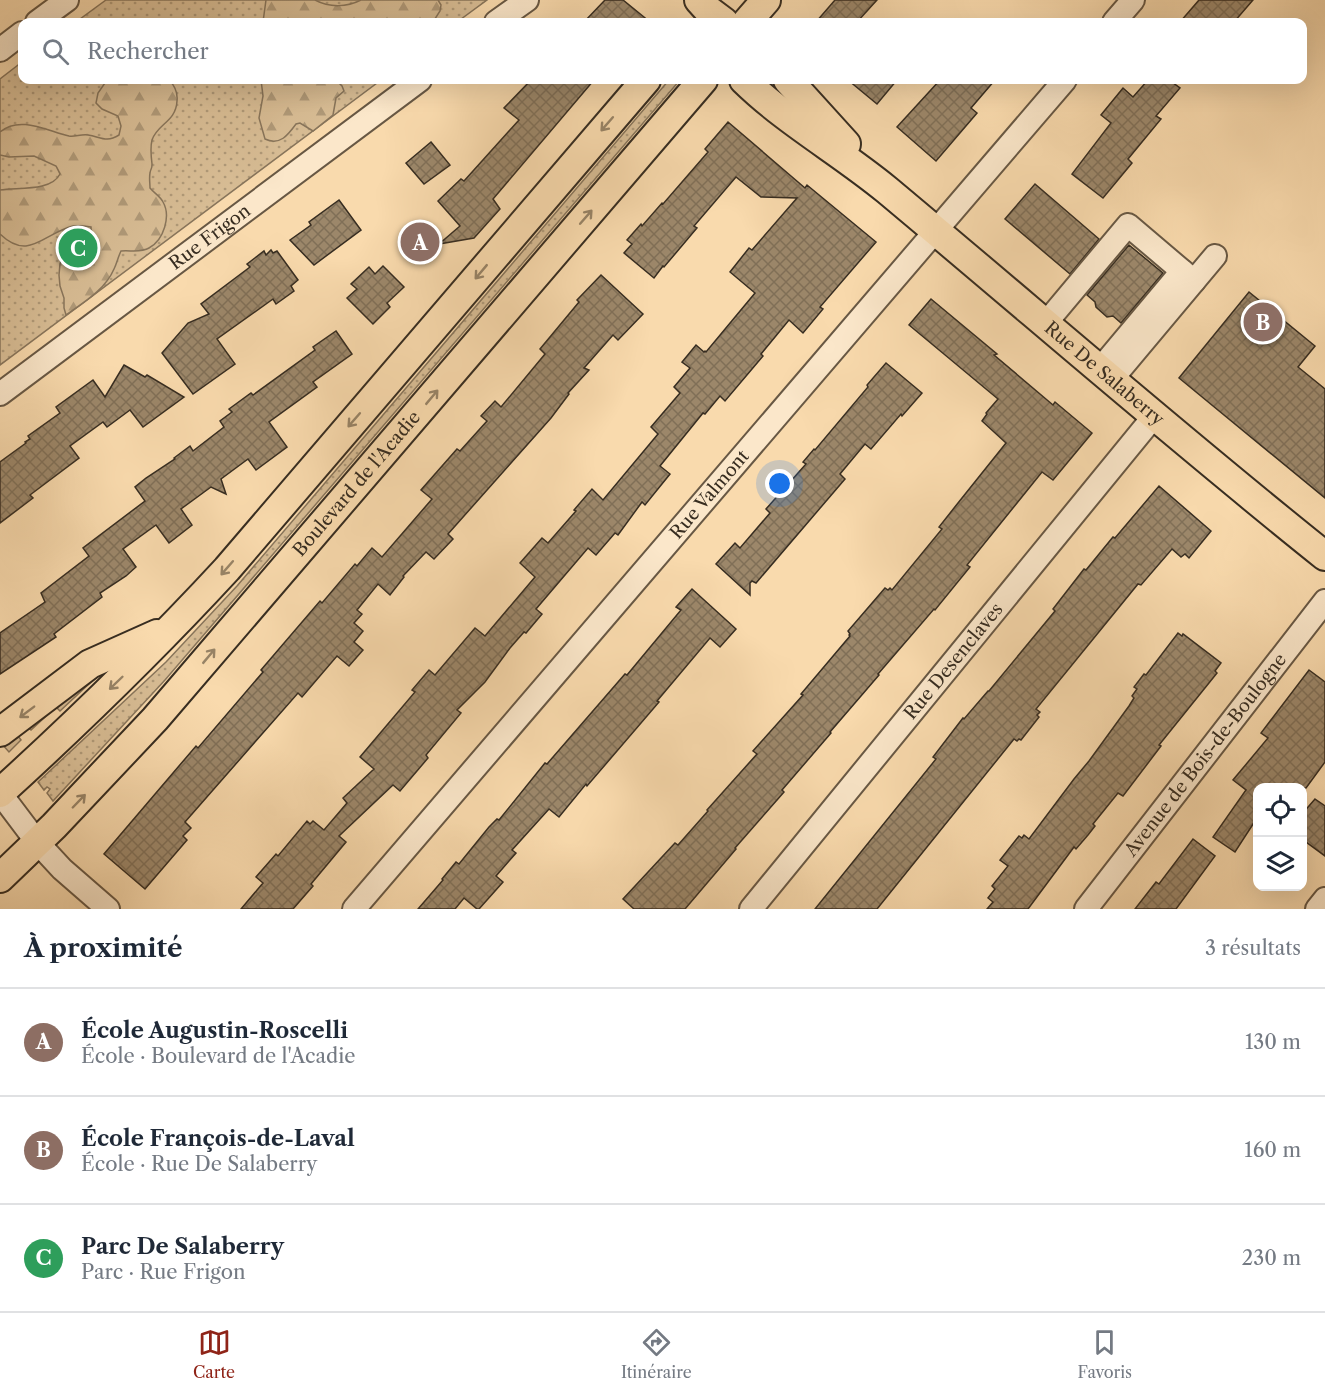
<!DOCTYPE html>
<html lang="fr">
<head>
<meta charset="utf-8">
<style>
	body { margin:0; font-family:"Libre Caslon Text",serif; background:#f6f6f7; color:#1f2937 }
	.controls { position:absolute; right:18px; bottom:18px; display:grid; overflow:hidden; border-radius:12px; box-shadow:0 6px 24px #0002 }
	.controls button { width:54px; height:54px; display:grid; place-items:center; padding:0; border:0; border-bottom:2px solid #e0e1e3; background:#fff; color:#1f2937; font:30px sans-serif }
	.you { position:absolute; left:780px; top:484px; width:21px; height:21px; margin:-15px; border:4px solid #fff; border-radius:50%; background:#1a73e8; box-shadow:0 0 0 9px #1a73e833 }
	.badge { display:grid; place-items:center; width:39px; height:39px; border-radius:50%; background:#8f2418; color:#fff; font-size:20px; font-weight:700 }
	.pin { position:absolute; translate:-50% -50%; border:3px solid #fff; box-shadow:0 2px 6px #0006 }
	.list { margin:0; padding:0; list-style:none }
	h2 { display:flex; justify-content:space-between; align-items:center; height:78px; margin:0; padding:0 24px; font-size:26px }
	h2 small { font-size:20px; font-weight:400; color:#747a83 }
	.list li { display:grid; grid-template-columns:39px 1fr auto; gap:18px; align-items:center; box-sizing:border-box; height:108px; padding:0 24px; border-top:2px solid #e0e1e3 }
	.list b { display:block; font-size:22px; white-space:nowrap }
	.list p { margin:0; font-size:20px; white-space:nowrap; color:#747a83 }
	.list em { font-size:20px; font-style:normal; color:#747a83 }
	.icon { flex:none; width:33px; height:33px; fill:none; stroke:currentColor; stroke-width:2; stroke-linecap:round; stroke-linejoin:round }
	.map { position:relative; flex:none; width:1325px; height:909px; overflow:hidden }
	.search { position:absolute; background:#fff; box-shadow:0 6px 24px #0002; left:18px; right:18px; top:18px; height:66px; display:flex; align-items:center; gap:15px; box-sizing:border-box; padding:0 21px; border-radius:12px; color:#747a83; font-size:22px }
	.sheet { height:402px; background:#fff }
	nav { display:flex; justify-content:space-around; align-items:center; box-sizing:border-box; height:84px; border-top:2px solid #e0e1e3; background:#fff; font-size:16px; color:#747a83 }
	nav a { display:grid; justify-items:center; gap:3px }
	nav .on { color:#8f2418 }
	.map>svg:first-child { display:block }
	.green { fill:url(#green-dots); stroke:#88755b; stroke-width:1.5 }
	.forest { fill:url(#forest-firs); stroke:#88755b; stroke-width:1.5 }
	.building { fill:url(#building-cross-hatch); stroke:#372d21; stroke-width:1.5 }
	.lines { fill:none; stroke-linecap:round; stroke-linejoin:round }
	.minor-casing { stroke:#685844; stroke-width:26 }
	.major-casing { stroke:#372d21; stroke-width:32 }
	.minor { stroke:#fbe7ca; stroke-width:22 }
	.major { stroke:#f9daad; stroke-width:28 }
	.oneway { stroke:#988467 }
	.labels { text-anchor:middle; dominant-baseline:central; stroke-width:6; stroke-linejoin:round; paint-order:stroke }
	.street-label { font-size:18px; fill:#372d21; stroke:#fbe7ca }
</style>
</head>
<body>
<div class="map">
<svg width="1325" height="909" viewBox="0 0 1325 909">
	<defs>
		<pattern id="green-dots" width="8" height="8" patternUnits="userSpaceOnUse" patternTransform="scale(1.5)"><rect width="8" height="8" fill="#d8bd95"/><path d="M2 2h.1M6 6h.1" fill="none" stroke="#b09a79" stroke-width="1.8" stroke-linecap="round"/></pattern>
		<pattern id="forest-firs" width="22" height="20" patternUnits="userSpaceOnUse" patternTransform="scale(1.5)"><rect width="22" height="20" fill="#d8bd95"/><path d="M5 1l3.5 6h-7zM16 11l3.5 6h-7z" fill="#b09a79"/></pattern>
		<pattern id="building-cross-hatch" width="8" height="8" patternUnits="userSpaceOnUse" patternTransform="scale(1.5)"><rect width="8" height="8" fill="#9c876a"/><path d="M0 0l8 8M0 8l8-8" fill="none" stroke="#806f57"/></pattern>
	</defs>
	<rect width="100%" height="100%" fill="#f9daad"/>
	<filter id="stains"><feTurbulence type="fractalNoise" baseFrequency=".00333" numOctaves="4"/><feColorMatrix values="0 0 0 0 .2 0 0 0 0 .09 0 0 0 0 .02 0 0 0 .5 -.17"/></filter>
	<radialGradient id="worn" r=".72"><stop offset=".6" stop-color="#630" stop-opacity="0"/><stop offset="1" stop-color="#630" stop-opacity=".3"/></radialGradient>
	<!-- green -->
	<g class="green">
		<path d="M 106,0 L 487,0 L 457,22 L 76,22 Z"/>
		<path d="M 22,62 L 22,80 L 381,80 L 0,365 L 0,79 Z"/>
		<path d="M 669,80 L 680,80 L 165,680 L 53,801 L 47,793 L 50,789 L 47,787 L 44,790 L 38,782 L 166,662 L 237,586 Z"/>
		<path d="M 88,680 L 91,682 L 60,711 L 56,707 L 31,730 L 27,727 L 18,736 L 21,740 L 9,752 L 1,743 Z"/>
	</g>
	<!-- forest -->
	<g class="forest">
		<path d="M 266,0 L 315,0 C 330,8 347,7 361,0 L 438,0 L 441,5 L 440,11 L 433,22 L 263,22 Z"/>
		<path d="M 107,80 L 169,80 C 175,86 178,92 177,101 C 176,122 157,124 152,140 C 150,148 151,156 152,164 C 152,170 151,167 150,173 C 149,178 150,183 150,188 C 154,193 160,196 163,202 C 171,216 164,240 149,248 C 141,253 130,250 121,251 C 118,257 117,263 114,269 C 105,290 84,302 66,315 L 64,308 L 64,298 L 60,286 L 59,275 L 60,264 L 65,249 L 83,241 L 91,234 L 91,227 C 85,226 79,225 73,226 C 44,233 29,262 0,234 L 0,190 C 17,187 51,192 60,174 L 56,166 L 34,156 L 9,157 L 0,155 L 0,132 C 20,115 47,131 69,136 C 75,137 81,134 88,135 C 101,137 106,143 119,135 L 121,126 L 118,116 L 102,109 L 96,103 L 98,93 Z"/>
		<path d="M 261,80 L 336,80 L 342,86 L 344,91 L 336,98 L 333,115 L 313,131 L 300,123 L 296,124 C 288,135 280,146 265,139 L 259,118 L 263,96 Z"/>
	</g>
	<!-- building -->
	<g class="building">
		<path d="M 605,0 L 623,0 L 650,22 L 584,22 Z"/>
		<path d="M 835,0 L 877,0 L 857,22 L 816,22 Z"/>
		<path d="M 1199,0 L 1253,0 L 1234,22 L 1180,22 Z"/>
		<path d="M 531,80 L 594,80 L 493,199 L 500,209 L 474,238 L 439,244 L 460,226 L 438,201 L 461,179 L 464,181 L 519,120 L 504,108 Z"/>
		<path d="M 848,80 L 897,80 L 877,104 Z"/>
		<path d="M 940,80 L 995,80 L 971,108 L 977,113 L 936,161 L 897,127 Z"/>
		<path d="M 1148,80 L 1169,80 L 1180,88 L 1156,116 L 1161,119 L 1128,159 L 1132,163 L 1103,198 L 1072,174 L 1111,123 L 1101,115 L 1123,88 L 1133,97 Z"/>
		<path d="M 728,122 L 805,188 L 807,185 L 876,242 L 820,307 L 823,309 L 803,333 L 789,320 L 761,354 L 763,356 L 725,401 L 720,396 L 705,414 L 703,413 L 660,466 L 670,474 L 645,505 L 642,502 L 618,535 L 615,533 L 596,555 L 588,548 L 536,609 L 542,614 L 526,633 L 524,632 L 510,648 L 485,682 L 457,710 L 461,713 L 426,755 L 428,758 L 400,791 L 393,785 L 339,836 L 346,842 L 311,884 L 313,886 L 293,909 L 241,909 L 263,883 L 256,877 L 276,854 L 278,856 L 307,821 L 310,824 L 313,821 L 324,830 L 347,803 L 343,798 L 374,769 L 360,757 L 415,692 L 412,690 L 429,670 L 435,675 L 475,628 L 485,636 L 535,577 L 520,563 L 542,538 L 548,543 L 576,511 L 574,510 L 592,489 L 603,500 L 658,434 L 651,427 L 680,393 L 674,387 L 690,368 L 682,362 L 696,345 L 704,352 L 705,351 L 706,352 L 755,293 L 730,272 L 749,248 L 752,250 L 797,198 L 761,197 L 736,177 L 694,226 L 697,228 L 664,267 L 663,266 L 654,278 L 624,253 L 632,244 L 627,240 L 641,224 L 642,226 L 662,203 L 663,204 L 708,152 L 705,149 Z"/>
		<path d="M 431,142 L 450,165 L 424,184 L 406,163 Z"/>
		<path d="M 1035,184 L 1099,239 L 1070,274 L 1005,219 Z"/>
		<path d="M 339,200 L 361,230 L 314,265 L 290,240 L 311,225 L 309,222 Z"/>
		<path d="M 1129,245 L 1163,273 L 1121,323 L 1113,316 L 1107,317 L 1096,307 L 1095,302 L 1087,295 Z"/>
		<path d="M 271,250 L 273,253 L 277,251 L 298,280 L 291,286 L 294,291 L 276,304 L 273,299 L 217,339 L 235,364 L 193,394 L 162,353 L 188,323 L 209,314 L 201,304 L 250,267 L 247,264 L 264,251 L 266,255 Z"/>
		<path d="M 383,266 L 404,287 L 387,303 L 390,307 L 373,324 L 347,298 L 357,289 L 351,284 L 369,267 L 375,274 Z"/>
		<path d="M 601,275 L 643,314 L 618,340 L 613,335 L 584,368 L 589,370 L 568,393 L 569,394 L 551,418 L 448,534 L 453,539 L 434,559 L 426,552 L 403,576 L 404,577 L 390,595 L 378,584 L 357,610 L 362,614 L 354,623 L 363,631 L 354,642 L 363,650 L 349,666 L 337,656 L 302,697 L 298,693 L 185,822 L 191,828 L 183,836 L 187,840 L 145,889 L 104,854 L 196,746 L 198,748 L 263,672 L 261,670 L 320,601 L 322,603 L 355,564 L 357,566 L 372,548 L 382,557 L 432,499 L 421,490 L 457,449 L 460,451 L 487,421 L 481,416 L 495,401 L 501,407 L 545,354 L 540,349 L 579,302 L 577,300 Z"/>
		<path d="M 1249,292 L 1315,346 L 1298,367 L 1325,389 L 1325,498 L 1179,378 Z"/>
		<path d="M 931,299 L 997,354 L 994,355 L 1053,405 L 1055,402 L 1092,433 L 1053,480 L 1042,472 L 967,565 L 970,567 L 935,610 L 934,609 L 878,674 L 879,675 L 830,732 L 831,733 L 782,790 L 784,792 L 735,848 L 736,849 L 685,909 L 634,909 L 623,899 L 675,843 L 678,845 L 708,811 L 707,810 L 757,754 L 753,751 L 803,695 L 801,694 L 850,636 L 849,635 L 850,634 L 848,631 L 885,588 L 888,590 L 890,588 L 892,590 L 942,529 L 939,527 L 958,503 L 1006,443 L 982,421 L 987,414 L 986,413 L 998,399 L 909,325 Z"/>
		<path d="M 336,331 L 352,354 L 313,382 L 317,387 L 269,422 L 287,447 L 256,470 L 248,459 L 221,479 L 226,494 L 211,487 L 181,509 L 192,525 L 169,543 L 156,525 L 123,549 L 136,567 L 126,576 L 100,593 L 102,597 L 54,634 L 56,637 L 0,674 L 0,633 L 45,602 L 41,593 L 89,556 L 83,548 L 145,501 L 135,487 L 146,478 L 175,459 L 174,458 L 190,446 L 193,451 L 224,427 L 220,421 L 232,412 L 229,409 L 251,393 L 253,395 L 315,350 L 313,347 Z"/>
		<path d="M 886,363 L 922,393 L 902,416 L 901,414 L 871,449 L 865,444 L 840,474 L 845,479 L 756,583 L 752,581 L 750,583 L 750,595 L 716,564 L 735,543 L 740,548 L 770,513 L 766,509 L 806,464 L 803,462 L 814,449 L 815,450 L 868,387 L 867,385 Z"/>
		<path d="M 124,365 L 145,377 L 147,375 L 184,397 L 143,427 L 130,410 L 107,427 L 103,422 L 70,446 L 79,458 L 30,495 L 33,498 L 0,523 L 0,462 L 26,443 L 25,442 L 30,439 L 28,436 L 60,413 L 56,407 L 93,380 L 105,397 Z"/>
		<path d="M 1159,486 L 1211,531 L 1189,558 L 1185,554 L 1181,557 L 1172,549 L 1141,585 L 1138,584 L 1036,709 L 1040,712 L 1037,715 L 1039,717 L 1021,740 L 1019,739 L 1017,741 L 1014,739 L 877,909 L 815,909 L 936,759 L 933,757 L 963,718 L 964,719 L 988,691 L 989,691 L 1055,611 L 1053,609 L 1084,569 L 1086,570 L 1113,537 L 1115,538 Z"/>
		<path d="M 692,589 L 736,629 L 720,647 L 710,638 L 657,701 L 659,702 L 587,786 L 586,784 L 559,817 L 549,809 L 512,850 L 516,853 L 496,876 L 503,882 L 479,909 L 477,909 L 464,898 L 455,909 L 418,909 L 443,880 L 442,879 L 456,862 L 459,864 L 489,827 L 497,819 L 499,820 L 545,763 L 547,764 L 625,674 L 627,675 L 681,610 L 676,607 Z"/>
		<path d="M 1178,633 L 1182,636 L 1183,634 L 1221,663 L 1215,671 L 1217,673 L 1159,745 L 1161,746 L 1123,796 L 1118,793 L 1093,824 L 1095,826 L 1088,835 L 1076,849 L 1074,847 L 1028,909 L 987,909 L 993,902 L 988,898 L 995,889 L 992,886 L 1008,866 L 1000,860 L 1019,836 L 1022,838 L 1024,835 L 1029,839 L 1074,779 L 1089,761 L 1129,706 L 1134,698 L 1132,696 L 1137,689 L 1134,687 L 1144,674 L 1146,675 Z"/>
		<path d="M 1309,670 L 1325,682 L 1325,762 L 1306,788 L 1257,788 L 1257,818 L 1235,852 L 1213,837 L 1246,790 L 1233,780 L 1268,738 L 1261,733 Z"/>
		<path d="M 1315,799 L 1325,806 L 1325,856 L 1302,839 L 1302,814 Z"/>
		<path d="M 1193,839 L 1215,856 L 1176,909 L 1135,909 L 1156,882 L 1159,884 Z"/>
	</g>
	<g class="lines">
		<defs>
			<g id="minor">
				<path d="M 37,22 L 67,0"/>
				<path d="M 496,22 L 527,0"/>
				<path d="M 1114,22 L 1133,0"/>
				<path d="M 0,50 L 22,33"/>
				<path d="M 1045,324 L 1128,225 L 1194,281"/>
				<path d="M 1100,369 L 1182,271"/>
				<path d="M 1112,379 L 1215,256"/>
				<path id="s1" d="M 0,394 L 420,80"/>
				<path d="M 0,793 L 37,842 L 62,869 L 108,909"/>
				<path id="s2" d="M 354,909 L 1065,80"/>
				<path id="s3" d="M 751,909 L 1155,415"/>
				<path id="s4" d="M 1086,909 L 1325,601"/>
				<path d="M 1317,909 L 1325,899"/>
			</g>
			<g id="major">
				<path d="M 699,0 L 708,10 L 724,22"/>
				<path d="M 747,22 L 766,0"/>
				<path id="s5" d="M 744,80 C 787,122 841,152 887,190 C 1033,312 1176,437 1325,556"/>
				<path d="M 788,80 L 846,144"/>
				<path d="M 0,732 L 90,664 L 157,634"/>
				<path d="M 0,793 C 79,721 155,647 227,569 L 646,80"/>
				<path id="s6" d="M 0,878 L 54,826 L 155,719 L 703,80"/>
			</g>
		</defs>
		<!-- minor casing -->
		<use href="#minor" class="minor-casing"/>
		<!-- major casing -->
		<use href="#major" class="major-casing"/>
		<!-- minor -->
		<use href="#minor" class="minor"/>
		<!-- major -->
		<use href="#major" class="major"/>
	</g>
	<!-- one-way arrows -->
	<defs><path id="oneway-shaft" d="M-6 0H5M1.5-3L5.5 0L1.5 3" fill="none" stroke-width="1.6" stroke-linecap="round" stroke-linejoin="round" transform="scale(1.5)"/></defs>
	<g class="oneway">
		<use href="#oneway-shaft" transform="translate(607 124) rotate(131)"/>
		<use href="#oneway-shaft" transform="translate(586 217) rotate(-49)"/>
		<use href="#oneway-shaft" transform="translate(481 272) rotate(130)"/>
		<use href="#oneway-shaft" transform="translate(432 397) rotate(-50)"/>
		<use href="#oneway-shaft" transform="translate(354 420) rotate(131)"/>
		<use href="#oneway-shaft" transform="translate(227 568) rotate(131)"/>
		<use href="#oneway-shaft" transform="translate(209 656) rotate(-50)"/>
		<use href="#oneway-shaft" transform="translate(116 683) rotate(136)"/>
		<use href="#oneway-shaft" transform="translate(27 712) rotate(143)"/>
		<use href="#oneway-shaft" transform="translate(79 801) rotate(-46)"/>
	</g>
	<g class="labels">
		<!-- street labels -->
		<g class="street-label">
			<text stroke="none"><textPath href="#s1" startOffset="262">Rue Frigon</textPath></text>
			<text stroke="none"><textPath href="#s5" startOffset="465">Rue De Salaberry</textPath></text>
			<text stroke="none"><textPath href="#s6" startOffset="532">Boulevard de l'Acadie</textPath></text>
			<text stroke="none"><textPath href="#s2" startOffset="546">Rue Valmont</textPath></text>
			<text stroke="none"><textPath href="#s3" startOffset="320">Rue Desenclaves</textPath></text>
			<text stroke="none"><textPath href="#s4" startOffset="195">Avenue de Bois-de-Boulogne</textPath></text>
		</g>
	</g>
	<rect width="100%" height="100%" filter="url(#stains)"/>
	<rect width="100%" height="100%" fill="url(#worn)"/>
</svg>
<div class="controls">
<button><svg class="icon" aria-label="locate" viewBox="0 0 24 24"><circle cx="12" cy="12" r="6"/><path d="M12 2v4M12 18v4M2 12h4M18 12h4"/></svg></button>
<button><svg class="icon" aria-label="layers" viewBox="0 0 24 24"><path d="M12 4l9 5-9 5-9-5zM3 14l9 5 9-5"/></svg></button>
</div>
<div class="you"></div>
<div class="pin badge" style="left:420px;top:242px;background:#8d6e63">A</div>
<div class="pin badge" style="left:1263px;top:322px;background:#8d6e63">B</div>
<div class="pin badge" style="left:78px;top:248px;background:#2e9e5b">C</div>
<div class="search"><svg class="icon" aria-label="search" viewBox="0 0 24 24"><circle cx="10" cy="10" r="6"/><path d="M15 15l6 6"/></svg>Rechercher</div>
</div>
<section class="sheet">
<h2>À proximité<small>3 résultats</small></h2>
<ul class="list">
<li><span class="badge" style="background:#8d6e63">A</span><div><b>École Augustin-Roscelli</b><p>École · Boulevard de l'Acadie</p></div><em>130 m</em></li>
<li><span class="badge" style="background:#8d6e63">B</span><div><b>École François-de-Laval</b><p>École · Rue De Salaberry</p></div><em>160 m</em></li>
<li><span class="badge" style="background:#2e9e5b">C</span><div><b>Parc De Salaberry</b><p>Parc · Rue Frigon</p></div><em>230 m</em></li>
</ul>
</section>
<nav>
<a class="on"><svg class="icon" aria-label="map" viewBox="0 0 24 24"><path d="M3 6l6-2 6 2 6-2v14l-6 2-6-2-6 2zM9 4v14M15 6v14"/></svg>Carte</a>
<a><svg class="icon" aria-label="directions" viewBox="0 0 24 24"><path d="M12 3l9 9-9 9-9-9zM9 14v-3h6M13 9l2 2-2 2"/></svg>Itinéraire</a>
<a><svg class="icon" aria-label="saved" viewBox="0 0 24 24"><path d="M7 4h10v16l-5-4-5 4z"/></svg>Favoris</a>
</nav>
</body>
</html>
